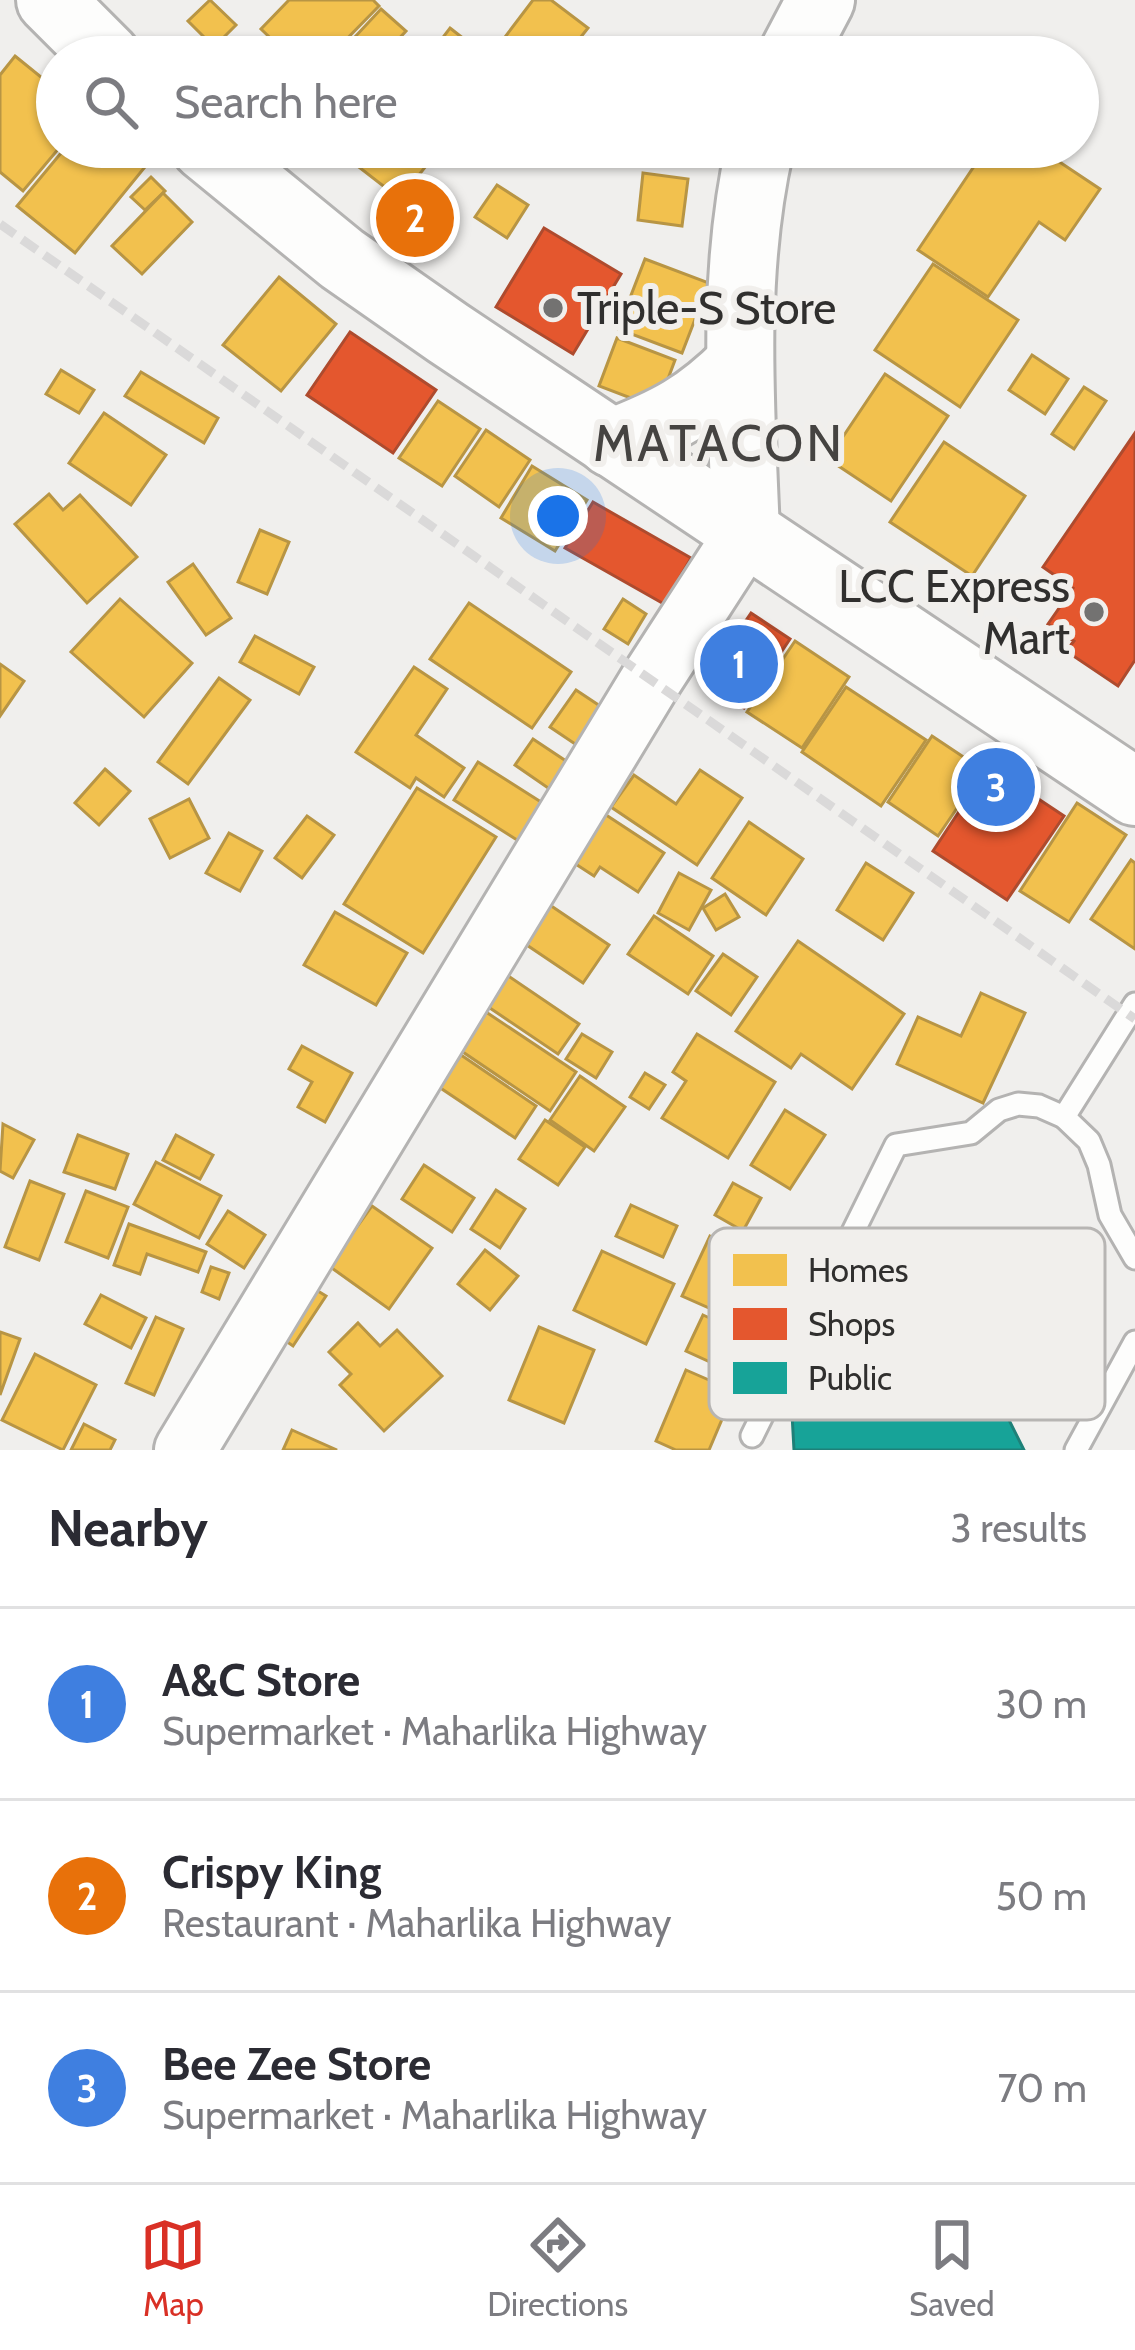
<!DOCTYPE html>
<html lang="en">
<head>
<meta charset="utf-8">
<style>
	body { margin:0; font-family:Cabin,sans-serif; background:#f7f7f7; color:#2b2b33 }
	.you { position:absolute; left:558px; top:516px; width:42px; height:42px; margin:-30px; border:9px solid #fff; border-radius:50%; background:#1a73e8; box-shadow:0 0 0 18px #1a73e833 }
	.badge { display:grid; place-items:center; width:78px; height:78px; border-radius:50%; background:#d93025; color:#fff; font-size:39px; font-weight:700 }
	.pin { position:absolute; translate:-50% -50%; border:6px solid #fff; box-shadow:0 3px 12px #0006 }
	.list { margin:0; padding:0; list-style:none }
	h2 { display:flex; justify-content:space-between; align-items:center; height:156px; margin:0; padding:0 48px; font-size:51px }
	h2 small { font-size:39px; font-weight:400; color:#7c7c81 }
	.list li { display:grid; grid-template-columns:78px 1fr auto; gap:36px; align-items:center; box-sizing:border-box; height:192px; padding:0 48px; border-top:3px solid #e1e1e2 }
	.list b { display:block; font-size:45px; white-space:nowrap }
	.list p { margin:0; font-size:39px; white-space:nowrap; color:#7c7c81 }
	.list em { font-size:39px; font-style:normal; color:#7c7c81 }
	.icon { flex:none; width:66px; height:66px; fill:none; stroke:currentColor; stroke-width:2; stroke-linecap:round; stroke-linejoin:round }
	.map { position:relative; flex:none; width:1135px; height:1450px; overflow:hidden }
	.search { position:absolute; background:#fff; box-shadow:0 3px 9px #0004; left:36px; right:36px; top:36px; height:132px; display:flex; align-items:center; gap:30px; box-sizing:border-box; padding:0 42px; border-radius:66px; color:#7c7c81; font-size:45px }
	.sheet { height:732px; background:#fff }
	nav { display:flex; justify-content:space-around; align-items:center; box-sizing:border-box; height:168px; border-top:3px solid #e1e1e2; background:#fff; font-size:33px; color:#7c7c81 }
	nav a { display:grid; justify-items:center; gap:6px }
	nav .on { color:#d93025 }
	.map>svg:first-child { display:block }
	.homes { fill:#f2c14e; stroke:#b89544; stroke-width:3 }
	.shops { fill:#e4572e; stroke:#ae4b2e; stroke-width:3 }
	.public { fill:#17a398; stroke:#1e8078; stroke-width:3 }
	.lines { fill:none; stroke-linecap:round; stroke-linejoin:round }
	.lane-casing { stroke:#b4b3b2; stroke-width:27 }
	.secondary-casing { stroke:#b4b3b2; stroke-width:66 }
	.primary-casing { stroke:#b4b3b2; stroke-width:72 }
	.highway-casing { stroke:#b4b3b2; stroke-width:72 }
	.lane { stroke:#fdfdfc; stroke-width:21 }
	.secondary { stroke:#fdfdfc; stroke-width:60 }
	.primary { stroke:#fdfdfc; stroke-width:66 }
	.highway { stroke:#fdfdfc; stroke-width:66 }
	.rail { stroke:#dad9d9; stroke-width:9; stroke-dasharray:18 9; stroke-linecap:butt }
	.poi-dot { fill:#737271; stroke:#f1efec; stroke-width:4.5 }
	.labels { text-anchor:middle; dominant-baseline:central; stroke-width:12; stroke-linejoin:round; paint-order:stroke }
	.poi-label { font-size:45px; fill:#302f2e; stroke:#f1efec; text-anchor:start }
	.quarter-label { font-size:51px; letter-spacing:3px; fill:#454341; stroke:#f1efec }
	.key { fill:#f1efec; stroke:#b7b5b3; stroke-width:3 }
	.key-label { font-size:33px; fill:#302f2e }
</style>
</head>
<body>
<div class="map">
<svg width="1135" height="1450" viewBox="0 0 1135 1450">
	<rect width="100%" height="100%" fill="#f0efed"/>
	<!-- homes -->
	<g class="homes">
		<path d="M 210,0 L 236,25 L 214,47 L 188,21 Z"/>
		<path d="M 289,0 L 373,0 L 379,6 L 329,57 L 290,57 L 261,29 Z"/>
		<path d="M 533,0 L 551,0 L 588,28 L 565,57 L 523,57 L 502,41 Z"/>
		<path d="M 381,9 L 406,31 L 382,57 L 343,57 L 339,54 Z"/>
		<path d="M 450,28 L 487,57 L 428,57 Z"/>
		<path d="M 15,56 L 57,90 L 60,147 L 23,191 L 0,172 L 0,75 Z"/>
		<path d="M 66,147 L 130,147 L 149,162 L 75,253 L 17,206 Z"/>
		<path d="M 333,147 L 441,147 L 400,199 Z"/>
		<path d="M 987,147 L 1013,159 L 1021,147 L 1037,147 L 1100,189 L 1065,240 L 1039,222 L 988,297 L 918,250 Z"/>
		<path d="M 643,173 L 688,179 L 682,226 L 638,220 Z"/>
		<path d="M 151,177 L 165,191 L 145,210 L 131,197 Z"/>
		<path d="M 497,185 L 528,205 L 507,238 L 475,217 Z"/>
		<path d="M 163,193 L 192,222 L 142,274 L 112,246 Z"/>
		<path d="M 645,259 L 709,283 L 682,353 L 618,329 Z"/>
		<path d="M 933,264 L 1018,320 L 960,407 L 875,350 Z"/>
		<path d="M 279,277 L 336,324 L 281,391 L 223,345 Z"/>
		<path d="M 617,338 L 675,360 L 657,408 L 599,386 Z"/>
		<path d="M 1032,355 L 1068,379 L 1045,414 L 1009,390 Z"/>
		<path d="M 61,370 L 94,390 L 79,413 L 46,394 Z"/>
		<path d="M 141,372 L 218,418 L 204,443 L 125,396 Z"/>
		<path d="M 885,374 L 948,416 L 891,501 L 828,459 Z"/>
		<path d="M 1084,387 L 1106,401 L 1074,449 L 1052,434 Z"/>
		<path d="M 438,401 L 480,429 L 442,486 L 399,458 Z"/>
		<path d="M 104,413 L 166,455 L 131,505 L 69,463 Z"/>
		<path d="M 486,430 L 530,460 L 499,507 L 455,476 Z"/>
		<path d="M 944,442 L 1025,496 L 972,576 L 890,522 Z"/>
		<path d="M 532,466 L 587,500 L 555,551 L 501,518 Z"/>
		<path d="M 49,494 L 63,510 L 80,495 L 137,557 L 87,603 L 15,524 Z"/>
		<path d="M 260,530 L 289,542 L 267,594 L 238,582 Z"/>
		<path d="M 193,564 L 231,618 L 206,635 L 168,582 Z"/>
		<path d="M 120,599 L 192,663 L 144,717 L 71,652 Z"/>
		<path d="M 623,599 L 646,614 L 628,644 L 604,629 Z"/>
		<path d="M 469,603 L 571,672 L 532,728 L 430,659 Z"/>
		<path d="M 255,636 L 314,667 L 299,694 L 240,662 Z"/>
		<path d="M 795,641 L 849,677 L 802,748 L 747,712 Z"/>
		<path d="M 0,664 L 24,681 L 0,716 Z"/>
		<path d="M 414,667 L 447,689 L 416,735 L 464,768 L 444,797 L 416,778 L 410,788 L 356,752 Z"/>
		<path d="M 219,678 L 250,700 L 188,784 L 158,762 Z"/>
		<path d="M 846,687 L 926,740 L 881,806 L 802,752 Z"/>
		<path d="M 576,690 L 609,712 L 584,750 L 550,727 Z"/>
		<path d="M 932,736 L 983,770 L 938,836 L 888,802 Z"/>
		<path d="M 533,739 L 569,763 L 551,790 L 515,765 Z"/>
		<path d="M 478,762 L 552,809 L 528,847 L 454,800 Z"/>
		<path d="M 105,769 L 130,791 L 99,825 L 75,803 Z"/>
		<path d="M 700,770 L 742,798 L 697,865 L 611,807 L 634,775 L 676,804 Z"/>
		<path d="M 417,788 L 496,837 L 423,953 L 344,904 Z"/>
		<path d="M 189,799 L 209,838 L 170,858 L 150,819 Z"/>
		<path d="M 1077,803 L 1126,835 L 1069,922 L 1020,891 Z"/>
		<path d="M 600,811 L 664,853 L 638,892 L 600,867 L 594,876 L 568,859 Z"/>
		<path d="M 307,816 L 334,835 L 302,878 L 275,858 Z"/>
		<path d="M 749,822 L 803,859 L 766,915 L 712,878 Z"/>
		<path d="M 229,833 L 262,851 L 240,891 L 206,873 Z"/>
		<path d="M 1131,860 L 1135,863 L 1135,949 L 1091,919 Z"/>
		<path d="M 866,863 L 913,893 L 883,940 L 837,910 Z"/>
		<path d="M 679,873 L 711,890 L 689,930 L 658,913 Z"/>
		<path d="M 725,894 L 739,917 L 716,930 L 703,908 Z"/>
		<path d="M 538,897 L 609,945 L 583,983 L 512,935 Z"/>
		<path d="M 335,912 L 407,953 L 376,1005 L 304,965 Z"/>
		<path d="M 654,916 L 713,956 L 688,994 L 628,954 Z"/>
		<path d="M 798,941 L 904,1014 L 852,1089 L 801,1054 L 791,1068 L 736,1031 Z"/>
		<path d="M 723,954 L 757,977 L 731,1015 L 696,991 Z"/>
		<path d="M 504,973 L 579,1024 L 558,1054 L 484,1004 Z"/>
		<path d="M 981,993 L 1025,1013 L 983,1103 L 897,1064 L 918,1017 L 961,1036 Z"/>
		<path d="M 483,1010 L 576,1072 L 550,1111 L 457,1048 Z"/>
		<path d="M 582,1034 L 612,1052 L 596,1078 L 566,1059 Z"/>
		<path d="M 697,1034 L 775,1082 L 728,1158 L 662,1118 L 686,1081 L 673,1072 Z"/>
		<path d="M 302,1046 L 352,1073 L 325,1122 L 298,1107 L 312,1082 L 289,1069 Z"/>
		<path d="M 461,1055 L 536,1106 L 515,1138 L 439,1087 Z"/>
		<path d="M 645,1073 L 665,1085 L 649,1109 L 630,1097 Z"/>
		<path d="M 580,1076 L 625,1107 L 594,1151 L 550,1120 Z"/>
		<path d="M 785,1110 L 825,1135 L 790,1189 L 751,1165 Z"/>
		<path d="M 545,1120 L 585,1147 L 558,1185 L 519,1159 Z"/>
		<path d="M 3,1124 L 34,1140 L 13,1178 L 0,1171 Z"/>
		<path d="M 78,1135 L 128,1154 L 115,1189 L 64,1172 Z"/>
		<path d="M 176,1135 L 213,1155 L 200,1179 L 163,1160 Z"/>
		<path d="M 156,1162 L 221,1196 L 199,1238 L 134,1204 Z"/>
		<path d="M 424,1165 L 474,1198 L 452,1232 L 402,1199 Z"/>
		<path d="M 30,1181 L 64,1194 L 39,1260 L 5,1247 Z"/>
		<path d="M 733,1183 L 761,1198 L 743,1231 L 715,1215 Z"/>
		<path d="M 496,1190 L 525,1209 L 500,1248 L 471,1229 Z"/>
		<path d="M 86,1191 L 128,1207 L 108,1258 L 66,1242 Z"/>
		<path d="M 631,1205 L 677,1226 L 663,1257 L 616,1236 Z"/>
		<path d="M 372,1206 L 432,1248 L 389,1309 L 329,1266 Z"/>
		<path d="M 228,1211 L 265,1235 L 244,1268 L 207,1244 Z"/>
		<path d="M 129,1224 L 206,1252 L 198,1272 L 147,1254 L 140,1274 L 114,1265 Z"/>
		<path d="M 710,1236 L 800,1277 L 772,1336 L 682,1296 Z"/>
		<path d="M 485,1250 L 518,1276 L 490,1310 L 458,1284 Z"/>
		<path d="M 602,1251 L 674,1284 L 646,1344 L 574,1310 Z"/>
		<path d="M 211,1267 L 229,1273 L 219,1299 L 202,1292 Z"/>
		<path d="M 308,1285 L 326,1296 L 293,1346 L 276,1334 Z"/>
		<path d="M 101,1295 L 146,1318 L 131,1348 L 85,1324 Z"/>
		<path d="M 703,1315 L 760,1341 L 743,1377 L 686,1351 Z"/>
		<path d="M 156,1317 L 183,1329 L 154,1395 L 126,1383 Z"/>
		<path d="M 358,1323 L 380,1346 L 397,1330 L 442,1376 L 384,1431 L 340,1385 L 351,1374 L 329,1352 Z"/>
		<path d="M 539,1327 L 594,1350 L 564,1423 L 509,1400 Z"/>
		<path d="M 0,1332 L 20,1339 L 0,1395 Z"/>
		<path d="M 35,1354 L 96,1385 L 63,1450 L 2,1420 Z"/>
		<path d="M 686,1370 L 734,1391 L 709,1450 L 676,1450 L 656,1441 Z"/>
		<path d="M 84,1424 L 115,1440 L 110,1450 L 71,1450 Z"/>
		<path d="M 292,1430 L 337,1450 L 283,1450 Z"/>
	</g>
	<!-- shops -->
	<g class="shops">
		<path d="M 544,228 L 621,274 L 573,354 L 496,307 Z"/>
		<path d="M 350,332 L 436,390 L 393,453 L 307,395 Z"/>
		<path d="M 1135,433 L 1135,660 L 1118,686 L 1066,651 L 1074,641 L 1048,624 L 1073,588 L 1043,567 Z"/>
		<path d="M 593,502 L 691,558 L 664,604 L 565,548 Z"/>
		<path d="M 751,613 L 790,639 L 744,708 L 704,682 Z"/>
		<path d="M 989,766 L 1064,816 L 1007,900 L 933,851 Z"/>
	</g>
	<!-- public -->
	<path class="public" d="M 929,1342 L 983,1368 L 1024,1450 L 794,1450 L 790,1377 L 852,1348 Z"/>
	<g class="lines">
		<defs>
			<g id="lane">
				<path d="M 1064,1117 L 1135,1004"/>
				<path d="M 752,1436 L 896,1145 L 971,1133 L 999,1110 L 1018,1104 L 1039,1106 L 1064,1117 L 1089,1141 L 1099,1165 L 1110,1215 L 1135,1258"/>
				<path d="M 1076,1450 L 1135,1342"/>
			</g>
			<path id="secondary" d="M 185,1450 L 651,680 L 746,533"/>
			<g id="primary">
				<path d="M 791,57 L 821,0"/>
				<path d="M 611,443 C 668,421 697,406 740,363"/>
				<path d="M 746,533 C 741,406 731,273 760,147"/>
			</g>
			<g id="highway">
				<path d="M 50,0 L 107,57"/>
				<path d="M 205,147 L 342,259 L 448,333 L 1135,792"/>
			</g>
		</defs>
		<!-- lane casing -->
		<use href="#lane" class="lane-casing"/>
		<!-- secondary casing -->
		<use href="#secondary" class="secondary-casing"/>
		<!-- primary casing -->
		<use href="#primary" class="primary-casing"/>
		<!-- highway casing -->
		<use href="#highway" class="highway-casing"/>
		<!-- lane -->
		<use href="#lane" class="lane"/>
		<!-- secondary -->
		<use href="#secondary" class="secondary"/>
		<!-- primary -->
		<use href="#primary" class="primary"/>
		<!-- highway -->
		<use href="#highway" class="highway"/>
		<!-- rail -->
		<path class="rail" d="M 0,224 L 1135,1019"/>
	</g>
	<!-- markers -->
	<g class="poi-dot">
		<circle cx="553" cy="308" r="12"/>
		<circle cx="1094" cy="612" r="12"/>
	</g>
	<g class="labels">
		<!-- poi labels -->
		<g class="poi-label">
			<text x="577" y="308">Triple-S Store</text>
			<text x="1070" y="586" text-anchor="end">LCC Express<tspan x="1070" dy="52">Mart</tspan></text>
		</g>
		<!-- quarter labels -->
		<g class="quarter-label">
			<text x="719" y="443">MATACON</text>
		</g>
	</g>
	<!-- legend -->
	<rect x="709" y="1228" width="396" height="192" rx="18" class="key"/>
	<rect x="733" y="1254" width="54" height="32" fill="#f2c14e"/>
	<rect x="733" y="1308" width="54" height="32" fill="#e4572e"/>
	<rect x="733" y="1362" width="54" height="32" fill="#17a398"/>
	<g class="key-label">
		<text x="808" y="1282">Homes</text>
		<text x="808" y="1336">Shops</text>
		<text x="808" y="1390">Public</text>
	</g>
</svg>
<div class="you"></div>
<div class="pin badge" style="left:739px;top:664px;background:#3f7fe0">1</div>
<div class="pin badge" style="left:415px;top:218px;background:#e8710a">2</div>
<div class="pin badge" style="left:996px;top:787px;background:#3f7fe0">3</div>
<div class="search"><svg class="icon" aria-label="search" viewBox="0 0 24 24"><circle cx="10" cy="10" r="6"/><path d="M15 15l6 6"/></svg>Search here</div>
</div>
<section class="sheet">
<h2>Nearby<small>3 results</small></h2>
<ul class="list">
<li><span class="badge" style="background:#3f7fe0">1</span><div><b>A&amp;C Store</b><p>Supermarket · Maharlika Highway</p></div><em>30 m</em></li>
<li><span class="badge" style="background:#e8710a">2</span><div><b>Crispy King</b><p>Restaurant · Maharlika Highway</p></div><em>50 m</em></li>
<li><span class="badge" style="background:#3f7fe0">3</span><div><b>Bee Zee Store</b><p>Supermarket · Maharlika Highway</p></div><em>70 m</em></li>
</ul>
</section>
<nav>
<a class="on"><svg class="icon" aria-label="map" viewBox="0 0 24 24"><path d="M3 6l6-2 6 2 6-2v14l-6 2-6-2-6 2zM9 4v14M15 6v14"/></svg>Map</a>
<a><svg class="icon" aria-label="directions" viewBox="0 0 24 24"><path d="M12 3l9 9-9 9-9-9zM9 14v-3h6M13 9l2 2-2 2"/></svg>Directions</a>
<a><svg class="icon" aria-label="saved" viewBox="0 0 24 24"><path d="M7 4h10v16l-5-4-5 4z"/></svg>Saved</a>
</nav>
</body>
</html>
